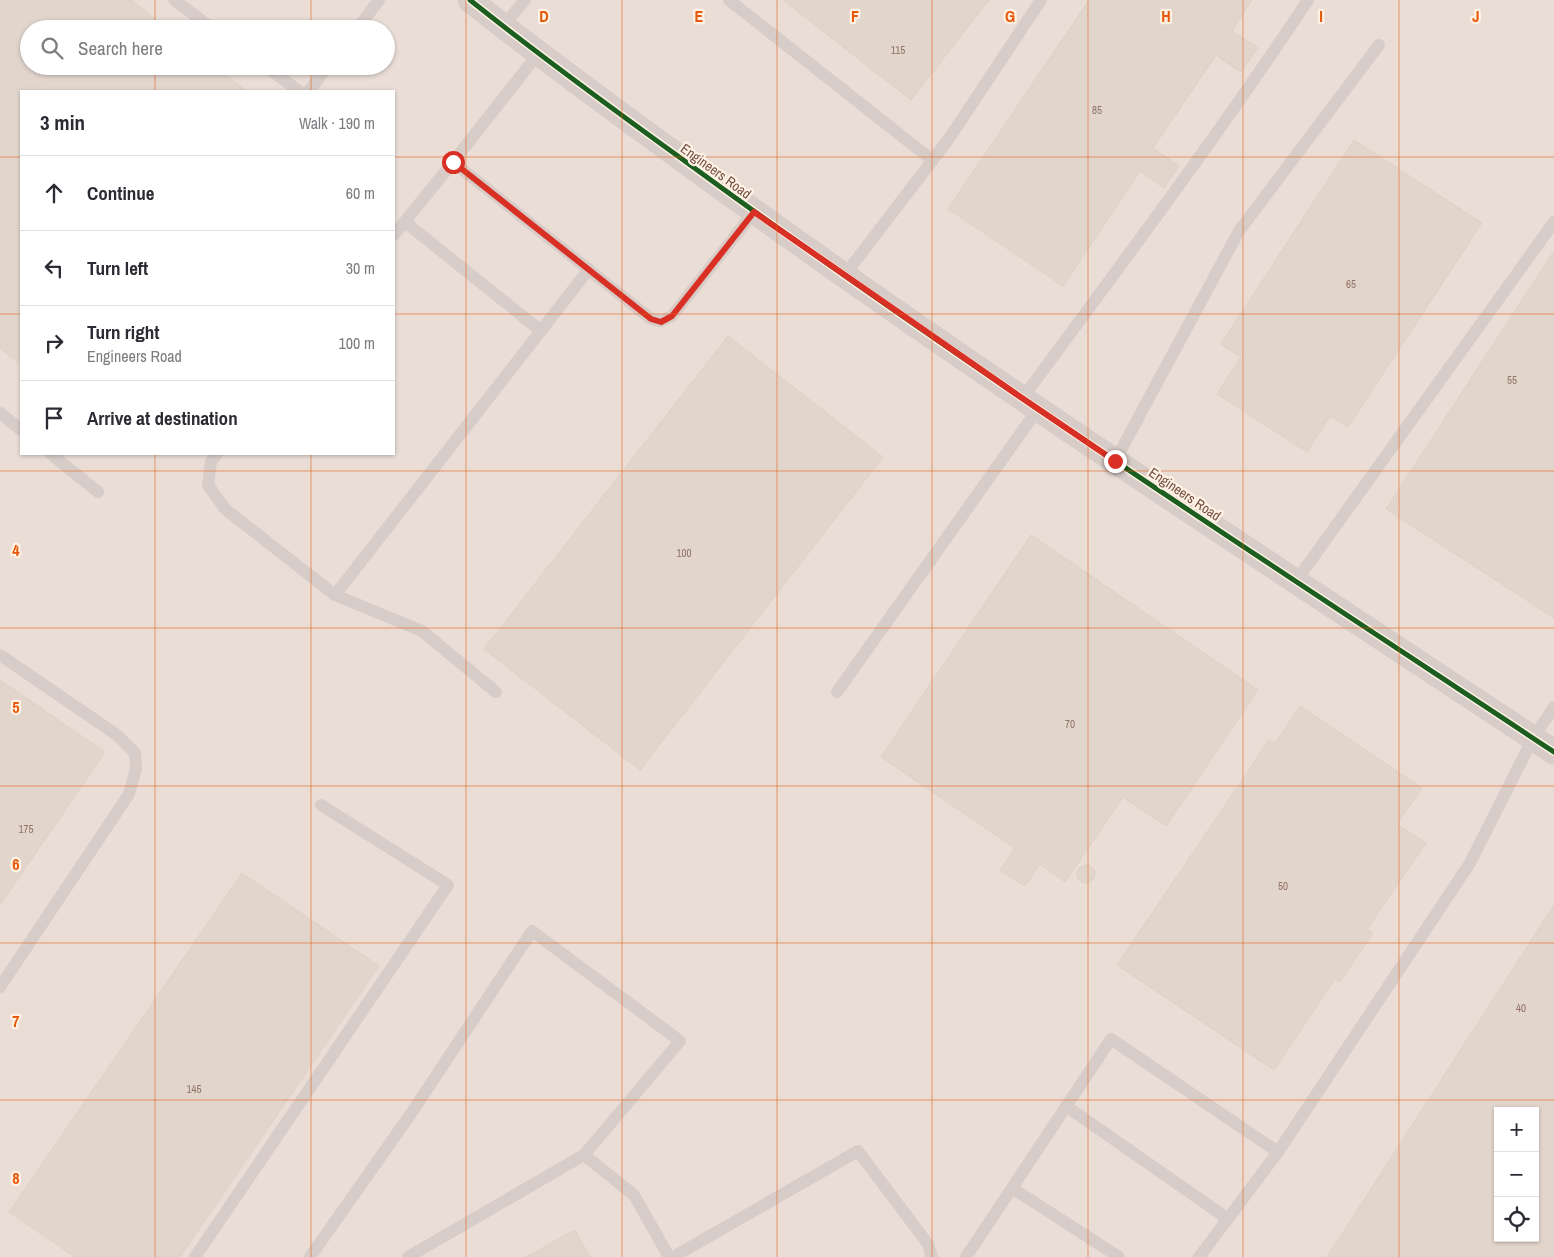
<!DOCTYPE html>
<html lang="en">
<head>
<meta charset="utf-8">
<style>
	body { margin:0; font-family:"Archivo Narrow",sans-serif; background:#f7f7f7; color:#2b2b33 }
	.controls { position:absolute; right:15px; bottom:15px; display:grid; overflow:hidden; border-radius:0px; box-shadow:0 1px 4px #0004 }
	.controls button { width:45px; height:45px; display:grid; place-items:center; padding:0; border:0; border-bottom:1px solid #e1e1e2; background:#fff; color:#2b2b33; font:25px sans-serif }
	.stop { position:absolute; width:15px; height:15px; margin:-11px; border:4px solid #d93025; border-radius:50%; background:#fff }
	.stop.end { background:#d93025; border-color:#fff; box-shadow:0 1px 5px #0008 }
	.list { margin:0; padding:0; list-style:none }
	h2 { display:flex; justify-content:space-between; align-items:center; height:65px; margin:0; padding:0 20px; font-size:21px }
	h2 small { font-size:16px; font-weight:400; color:#7c7c81 }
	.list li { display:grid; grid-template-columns:32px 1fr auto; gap:15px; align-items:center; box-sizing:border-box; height:75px; padding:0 20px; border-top:1px solid #e1e1e2 }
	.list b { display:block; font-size:19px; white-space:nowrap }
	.list p { margin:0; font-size:16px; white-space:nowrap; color:#7c7c81 }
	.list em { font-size:16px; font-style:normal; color:#7c7c81 }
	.icon { flex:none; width:28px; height:28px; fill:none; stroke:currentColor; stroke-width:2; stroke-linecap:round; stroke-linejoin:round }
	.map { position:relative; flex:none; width:1554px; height:1257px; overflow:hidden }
	.search { position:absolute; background:#fff; box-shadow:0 1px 4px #0004; left:20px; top:20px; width:375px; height:55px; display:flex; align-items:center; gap:12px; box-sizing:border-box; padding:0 18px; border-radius:28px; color:#7c7c81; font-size:19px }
	.panel { position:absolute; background:#fff; box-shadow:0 1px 4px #0004; left:20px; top:90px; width:375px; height:365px; border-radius:0px }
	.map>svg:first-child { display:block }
	.industrial { fill:#e9ddd6; fill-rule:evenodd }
	.building { fill:#e2d5cc; stroke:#dfd0c7; fill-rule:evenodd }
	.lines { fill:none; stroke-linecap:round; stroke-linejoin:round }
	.lane { stroke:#d7ccc7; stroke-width:12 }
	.street { stroke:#d7ccc7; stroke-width:25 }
	.cycleway-casing { stroke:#fff2e5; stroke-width:8 }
	.cycleway { stroke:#1b5e20; stroke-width:5 }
	.route { stroke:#d93025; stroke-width:6 }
	.grid { fill:none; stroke:#e8590c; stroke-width:1; stroke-opacity:0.55 }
	.labels { text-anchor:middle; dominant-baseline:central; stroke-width:4.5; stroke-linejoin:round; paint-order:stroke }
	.number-label { font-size:11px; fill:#917368 }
	.street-label { font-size:14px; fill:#745044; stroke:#fff2e5 }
	.grid-label { font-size:16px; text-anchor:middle; font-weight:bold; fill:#e8590c; stroke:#fff2e5; stroke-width:4.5; stroke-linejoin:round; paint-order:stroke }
</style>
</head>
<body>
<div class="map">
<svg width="1554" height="1257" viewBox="0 0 1554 1257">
	<rect width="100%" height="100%" fill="#f6eee5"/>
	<!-- industrial -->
	<path class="industrial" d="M 0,0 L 1554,0 L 1554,1257 L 0,1257 ZM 29,29 L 386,29 L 386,66 L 29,66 ZM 21,91 L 394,91 L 394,454 L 21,454 ZM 1498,1111 L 1535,1111 L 1535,1238 L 1498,1238 Z"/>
	<!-- building -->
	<g class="building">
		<path d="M 0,0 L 131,0 L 168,29 L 29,29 L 29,66 L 215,66 L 247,91 L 21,91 L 21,365 L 0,348 Z"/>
		<path d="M 783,0 L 989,0 L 911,100 Z"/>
		<path d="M 1089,0 L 1252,0 L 1232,31 L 1258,48 L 1241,72 L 1216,55 L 1153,148 L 1179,166 L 1164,188 L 1140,171 L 1063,286 L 948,209 Z"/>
		<path d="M 1354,140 L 1482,223 L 1348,427 L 1330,416 L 1307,452 L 1217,394 L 1241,357 L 1221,344 Z"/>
		<path d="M 1554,251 L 1554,618 L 1386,509 Z"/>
		<path d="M 728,336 L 883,457 L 640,770 L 484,649 Z"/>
		<path d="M 1031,535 L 1258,690 L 1166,826 L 1123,797 L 1065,882 L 1040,864 L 1025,886 L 1000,870 L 1015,848 L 881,757 Z"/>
		<path d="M 0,680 L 105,752 L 0,905 Z"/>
		<path d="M 1300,706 L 1422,788 L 1397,824 L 1426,843 L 1367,929 L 1373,933 L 1340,982 L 1335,979 L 1274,1070 L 1117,965 L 1269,740 L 1275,744 Z"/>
		<circle cx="1086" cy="874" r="9"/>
		<path d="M 242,873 L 379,966 L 180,1257 L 75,1257 L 9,1212 Z"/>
		<path d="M 1554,905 L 1554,1257 L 1327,1257 ZM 1498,1111 L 1535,1111 L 1535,1238 L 1498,1238 Z"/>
		<path d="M 575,1230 L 590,1257 L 526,1257 Z"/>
	</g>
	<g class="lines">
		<!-- lane -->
		<g class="lane">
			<path d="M 174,0 L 213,29"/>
			<path d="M 729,0 L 932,160"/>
			<path d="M 503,26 L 525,0"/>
			<path d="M 357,29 L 379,0"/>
			<path d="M 538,54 L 453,162 L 651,319 L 661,321 L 672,316 L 754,212"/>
			<path d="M 265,66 L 299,91"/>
			<path d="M 309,91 L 328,66"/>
			<path d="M 405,222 L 541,331"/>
			<path d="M 394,235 L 453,162"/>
			<path d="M 844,276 L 948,140 L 1041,0"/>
			<path d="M 1022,399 C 1119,267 1218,136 1308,0"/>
			<path d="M 0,413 L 21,430"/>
			<path d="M 51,454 L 98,492"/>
			<path d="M 217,454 L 211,461 L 208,485 L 225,509 L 335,595 L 422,631 L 496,692"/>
			<path d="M 1115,461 L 1239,231 L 1379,45"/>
			<path d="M 1296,581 L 1554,222"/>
			<path d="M 335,595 L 589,269"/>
			<path d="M 0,655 L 117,735 L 135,753 L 136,769 L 129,794 L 0,987"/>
			<path d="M 837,692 L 1038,409"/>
			<path d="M 1066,1106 L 1228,1219"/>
			<path d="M 1012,1188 L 1119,1257"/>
			<path d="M 195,1257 L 448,885 L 321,805"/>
			<path d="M 310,1257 L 410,1115 L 532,931 L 680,1041 L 584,1155 L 634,1195 L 669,1257"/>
			<path d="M 408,1257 L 584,1155"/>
			<path d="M 673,1257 L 858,1151 L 928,1244 L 932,1257"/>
			<path d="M 966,1257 L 1111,1039 L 1278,1152 L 1470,863 L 1533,738 L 1554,707"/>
			<path d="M 1199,1257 L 1278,1152"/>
		</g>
		<!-- street -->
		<path class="street" d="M 470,0 C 539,55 610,107 682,159 C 966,367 1261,558 1554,752"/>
		<defs>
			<path id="cycleway" d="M 470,0 C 539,55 610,107 682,159 C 966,367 1261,558 1554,752"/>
		</defs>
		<!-- cycleway casing -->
		<use href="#cycleway" class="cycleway-casing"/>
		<!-- cycleway -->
		<use href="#cycleway" class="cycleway"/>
	</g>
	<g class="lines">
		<!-- route -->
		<path class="route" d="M 453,162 L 651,319 L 661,322 L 672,316 L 754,212 L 1022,398 L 1115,461"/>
	</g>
	<!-- grid -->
	<path class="grid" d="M 155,0 L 155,29M 311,0 L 311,29M 466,0 L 466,1257M 622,0 L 622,1257M 777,0 L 777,1257M 932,0 L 932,1257M 1088,0 L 1088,1257M 1243,0 L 1243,1257M 1399,0 L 1399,1257M 155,66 L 155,91M 311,66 L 311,91M 0,157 L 21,157M 394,157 L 1554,157M 0,314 L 21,314M 394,314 L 1554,314M 155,454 L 155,1257M 311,454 L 311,1257M 0,471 L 1554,471M 0,628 L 1554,628M 0,786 L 1554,786M 0,943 L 1554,943M 0,1100 L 1554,1100"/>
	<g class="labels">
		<!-- number labels -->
		<g class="number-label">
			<text x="898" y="50">115</text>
			<text x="1097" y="110">85</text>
			<text x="1351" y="284">65</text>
			<text x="1512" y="380">55</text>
			<text x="684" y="553">100</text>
			<text x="1070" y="724">70</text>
			<text x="26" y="829">175</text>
			<text x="1283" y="886">50</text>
			<text x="1521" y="1008">40</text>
			<text x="194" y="1089">145</text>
		</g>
		<!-- street labels -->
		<g class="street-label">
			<text transform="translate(716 171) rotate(36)">Engineers Road</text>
			<text transform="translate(1185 494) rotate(34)">Engineers Road</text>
		</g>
	</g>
	<g class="grid-label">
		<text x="544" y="22">D</text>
		<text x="699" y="22">E</text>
		<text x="855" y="22">F</text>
		<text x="1010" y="22">G</text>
		<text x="1166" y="22">H</text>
		<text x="1321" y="22">I</text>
		<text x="1476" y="22">J</text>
		<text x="16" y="556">4</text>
		<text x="16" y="713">5</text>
		<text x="16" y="870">6</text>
		<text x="16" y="1027">7</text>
		<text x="16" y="1184">8</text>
	</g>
</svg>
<div class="controls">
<button>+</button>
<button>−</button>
<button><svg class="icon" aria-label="locate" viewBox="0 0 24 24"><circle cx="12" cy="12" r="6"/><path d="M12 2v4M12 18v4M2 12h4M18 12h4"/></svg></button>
</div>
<div class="stop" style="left:453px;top:162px"></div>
<div class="stop end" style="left:1115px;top:461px"></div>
<div class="search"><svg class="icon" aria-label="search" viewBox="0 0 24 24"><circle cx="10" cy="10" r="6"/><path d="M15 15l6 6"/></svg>Search here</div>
<section class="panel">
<h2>3 min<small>Walk · 190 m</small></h2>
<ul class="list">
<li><svg class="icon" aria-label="ahead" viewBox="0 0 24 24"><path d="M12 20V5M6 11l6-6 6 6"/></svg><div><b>Continue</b></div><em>60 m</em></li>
<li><svg class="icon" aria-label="left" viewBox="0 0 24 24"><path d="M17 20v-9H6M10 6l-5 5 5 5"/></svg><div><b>Turn left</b></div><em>30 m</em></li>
<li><svg class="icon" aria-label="right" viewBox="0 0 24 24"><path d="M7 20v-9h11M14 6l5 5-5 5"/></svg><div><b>Turn right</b><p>Engineers Road</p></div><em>100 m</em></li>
<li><svg class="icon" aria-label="arrive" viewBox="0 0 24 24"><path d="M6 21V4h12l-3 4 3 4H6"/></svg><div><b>Arrive at destination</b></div></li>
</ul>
</section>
</div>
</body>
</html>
